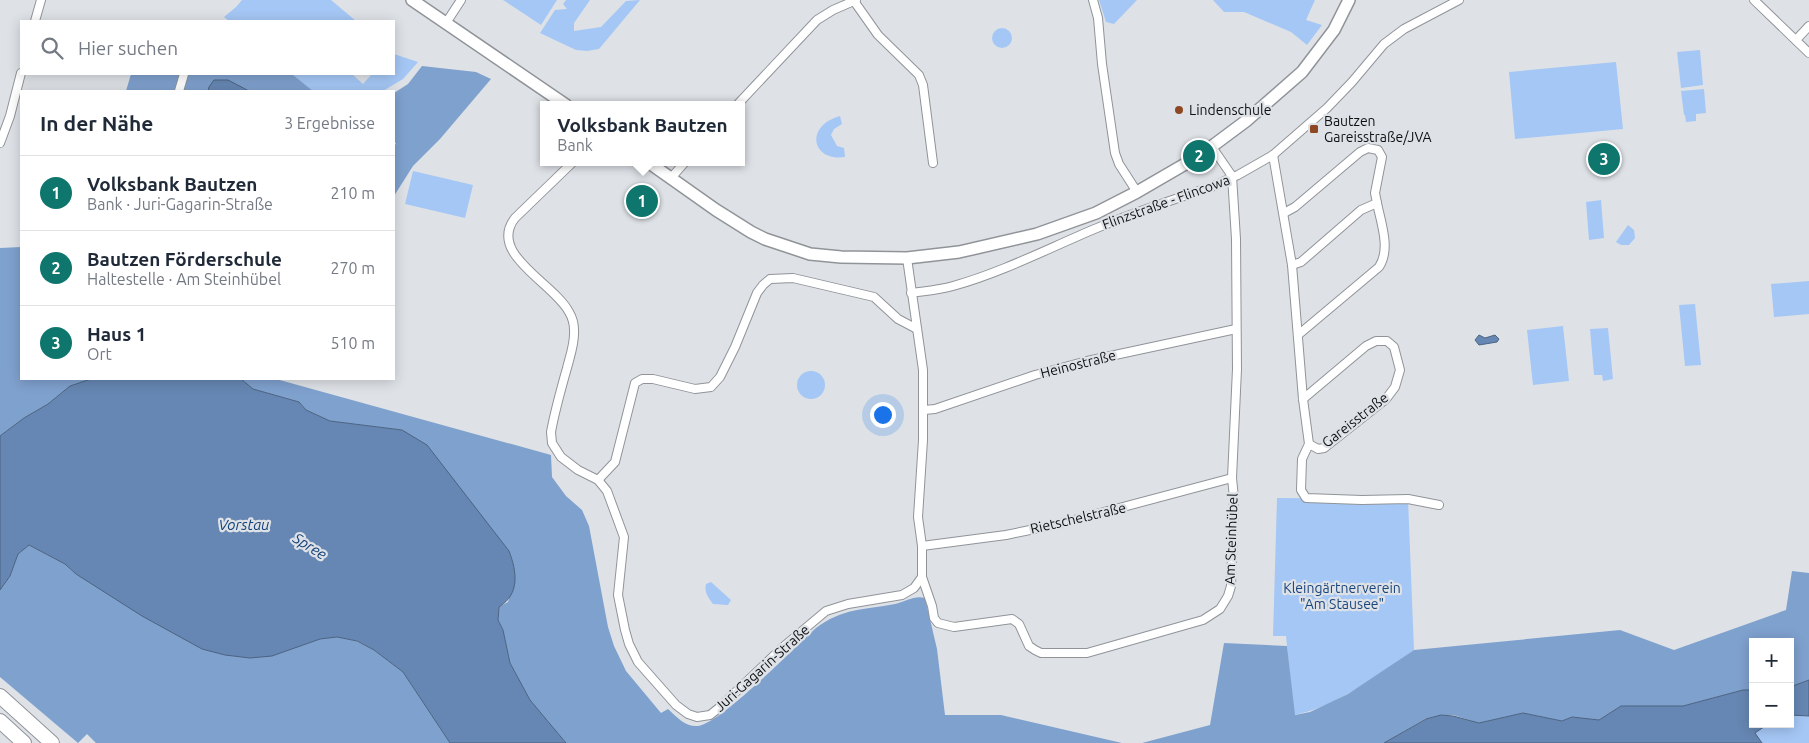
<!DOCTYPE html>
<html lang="de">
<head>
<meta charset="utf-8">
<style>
	body { margin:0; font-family:Ubuntu,sans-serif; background:#f2f2f3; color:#1f2937 }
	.controls { position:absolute; right:15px; bottom:15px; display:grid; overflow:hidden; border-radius:0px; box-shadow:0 2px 12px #0003 }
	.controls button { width:45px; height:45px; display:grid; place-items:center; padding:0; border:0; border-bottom:1px solid #e0e1e3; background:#fff; color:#1f2937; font:25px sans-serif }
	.you { position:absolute; left:882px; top:414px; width:18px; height:18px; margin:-12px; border:4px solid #fff; border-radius:50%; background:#1a73e8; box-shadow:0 0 0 8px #1a73e833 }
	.badge { display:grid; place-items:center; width:32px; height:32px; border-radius:50%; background:#0f766e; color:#fff; font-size:16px; font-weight:700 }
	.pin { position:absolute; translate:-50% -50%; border:2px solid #fff; box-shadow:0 1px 5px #0006 }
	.popup { position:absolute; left:540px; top:101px; width:205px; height:65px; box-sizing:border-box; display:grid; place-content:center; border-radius:0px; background:#fff; filter:drop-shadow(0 1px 4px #0005); font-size:16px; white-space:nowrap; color:#747a83 }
	.popup b { font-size:19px; color:#1f2937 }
	.popup::after { content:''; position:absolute; left:50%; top:100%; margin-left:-10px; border:10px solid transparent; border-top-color:#fff }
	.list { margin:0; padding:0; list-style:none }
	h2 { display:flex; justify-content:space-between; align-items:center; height:65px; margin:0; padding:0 20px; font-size:21px }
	h2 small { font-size:16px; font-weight:400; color:#747a83 }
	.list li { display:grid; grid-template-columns:32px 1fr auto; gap:15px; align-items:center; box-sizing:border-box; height:75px; padding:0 20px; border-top:1px solid #e0e1e3 }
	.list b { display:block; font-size:19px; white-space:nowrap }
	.list p { margin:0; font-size:16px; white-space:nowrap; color:#747a83 }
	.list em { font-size:16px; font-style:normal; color:#747a83 }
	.icon { flex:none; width:28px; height:28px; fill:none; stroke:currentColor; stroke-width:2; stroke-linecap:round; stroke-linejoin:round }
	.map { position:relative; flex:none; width:1809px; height:743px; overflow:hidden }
	.search { position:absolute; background:#fff; box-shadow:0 2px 12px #0003; left:20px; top:20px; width:375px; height:55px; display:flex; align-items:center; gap:12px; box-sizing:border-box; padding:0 18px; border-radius:0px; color:#747a83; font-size:19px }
	.panel { position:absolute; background:#fff; box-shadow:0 2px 12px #0003; left:20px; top:90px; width:375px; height:290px; border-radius:0px }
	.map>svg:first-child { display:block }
	.green { fill:#a5c7f5 }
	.forest { fill:#7fa1ce }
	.water { fill:#6687b3; stroke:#4c6382 }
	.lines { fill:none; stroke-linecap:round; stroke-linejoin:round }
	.street-casing { stroke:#909499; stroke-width:10 }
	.secondary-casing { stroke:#909499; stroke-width:14 }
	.highway-casing { stroke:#909499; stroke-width:16 }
	.street { stroke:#fff; stroke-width:8 }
	.secondary { stroke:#fff; stroke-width:11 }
	.highway { stroke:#fff; stroke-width:14 }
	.poi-dot { fill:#8e4723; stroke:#dee2e7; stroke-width:2 }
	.labels { text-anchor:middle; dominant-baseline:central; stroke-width:4.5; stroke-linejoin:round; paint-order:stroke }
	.poi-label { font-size:14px; fill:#0e1011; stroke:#dee2e7; text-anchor:start }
	.street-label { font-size:14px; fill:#0e1011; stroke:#dee2e7 }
	.park-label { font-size:14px; fill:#19457d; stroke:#dee2e7 }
	.water-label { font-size:15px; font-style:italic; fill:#144179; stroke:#dee2e7 }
</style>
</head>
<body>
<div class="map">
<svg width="1809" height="743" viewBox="0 0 1809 743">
	<rect width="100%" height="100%" fill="#dee2e7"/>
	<!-- green -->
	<g class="green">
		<path d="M 242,0 L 331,0 L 356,21 L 229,21 L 224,17 L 236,7 Z"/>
		<path d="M 503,0 L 557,0 L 541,25 Z"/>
		<path d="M 566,0 L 590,0 L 574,23 L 574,31 L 601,27 L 626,1 L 640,0 L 599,49 L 587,51 L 576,50 L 540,33 L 555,10 L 567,9 L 563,4 Z"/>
		<path d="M 1099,0 L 1137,0 L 1114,24 L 1106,22 Z"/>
		<path d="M 1213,0 L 1315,0 L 1306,20 L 1322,25 L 1307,45 L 1291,32 L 1244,12 L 1224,12 Z"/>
		<circle cx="1002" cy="38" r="10"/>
		<path d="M 1700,50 L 1703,85 L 1681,88 L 1677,52 Z"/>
		<path d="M 394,54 L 418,62 L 403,79 L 383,91 L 313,91 L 292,74 L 352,74 L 363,84 L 372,74 L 394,74 Z"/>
		<path d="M 1616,62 L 1623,129 L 1515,139 L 1509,72 Z"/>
		<path d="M 1704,89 L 1706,113 L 1696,114 L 1696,121 L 1686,122 L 1685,115 L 1684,115 L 1681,91 Z"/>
		<path d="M 840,116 L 842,124 L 834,129 L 831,135 L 837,146 L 844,148 L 845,157 C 812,162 804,126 840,116 Z"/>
		<path d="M 413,171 L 473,185 L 465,218 L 405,204 Z"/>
		<path d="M 1601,200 L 1604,238 L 1589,240 L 1586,202 Z"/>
		<path d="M 1628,225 L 1634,230 L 1635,238 L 1629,245 L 1621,245 L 1616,242 Z"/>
		<path d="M 1809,281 L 1809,314 L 1774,317 L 1771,284 Z"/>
		<path d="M 1695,304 L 1701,365 L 1685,366 L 1679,305 Z"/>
		<path d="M 1563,326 L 1569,381 L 1533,385 L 1527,330 Z"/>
		<path d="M 1608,328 L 1613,379 L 1603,381 L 1602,375 L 1594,375 L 1590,329 Z"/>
		<circle cx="811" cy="385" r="14"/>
		<path d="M 1277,498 L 1408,499 L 1414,650 C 1377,675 1339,706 1294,715 L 1286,636 L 1273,636 Z"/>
		<path d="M 711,582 L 731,600 L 728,605 L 713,604 C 708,597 704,592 706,584 Z"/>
		<path d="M 1790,715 L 1809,716 L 1809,743 L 1762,743 L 1755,733 L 1768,724 L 1790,724 Z"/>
	</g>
	<!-- forest -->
	<g class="forest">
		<path d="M 422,66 L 476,72 L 491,79 L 440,139 L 413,166 L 394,196 L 394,145 L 396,144 L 394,140 L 394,93 L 408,84 Z"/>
		<path d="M 131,74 L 292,74 L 313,91 L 249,91 L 244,88 L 209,87 L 208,91 L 126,91 Z"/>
		<path d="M 21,247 L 21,379 L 91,379 L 70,386 L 48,404 L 24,418 L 0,436 L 0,248 Z"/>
		<path d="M 241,379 L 276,379 L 551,455 L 552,477 L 566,496 L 582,510 L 589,526 L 608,627 L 614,646 L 626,671 L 661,713 L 668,709 C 677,717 685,727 698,726 C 720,724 795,647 816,628 C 843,608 863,610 895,604 C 904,602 915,595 925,598 L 937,649 L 945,715 L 1001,715 L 1122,743 L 566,743 L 530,700 L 510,663 L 503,630 L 498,620 L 499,607 L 508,602 C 514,581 517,572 509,551 L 402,430 L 330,421 L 306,410 L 299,402 L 253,389 Z"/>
		<path d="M 29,545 L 65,564 L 76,574 L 301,645 L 320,639 L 337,637 L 356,641 L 374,650 L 403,672 L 450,743 L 96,743 L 87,734 L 78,743 L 0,677 L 0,590 L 10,576 L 18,554 Z"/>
		<path d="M 1792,571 L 1809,573 L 1809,680 L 1790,687 L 1790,642 L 1753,642 L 1753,690 L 1743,690 L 1683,706 L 1621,706 L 1599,720 L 1572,717 L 1562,721 L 1523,713 L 1479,723 L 1453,715 L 1441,715 L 1425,719 L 1384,743 L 1142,743 L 1210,725 L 1224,643 L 1287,646 L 1295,715 L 1310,712 L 1348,694 L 1414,650 L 1620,630 L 1674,650 L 1786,610 Z"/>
	</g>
	<!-- water -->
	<g class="water">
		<path d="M 214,80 L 228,80 L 249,91 L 208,91 L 209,87 Z"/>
		<path d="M 1479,335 L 1485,338 L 1495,335 L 1499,339 L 1497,342 L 1479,345 L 1475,340 Z"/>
		<path d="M 91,379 L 241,379 L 253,389 L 299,402 L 306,410 L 330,421 L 402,430 L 427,445 L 509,551 C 517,572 520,594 499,607 L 498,620 L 503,630 L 510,663 L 530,700 L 566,743 L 450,743 L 403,672 L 374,650 L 357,641 L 337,637 L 320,639 L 272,656 L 250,658 L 225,655 L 202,649 L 142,616 L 76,574 L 65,564 L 29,545 L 18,554 L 10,576 L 0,590 L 0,436 L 24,418 L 48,404 L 70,386 Z"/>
		<path d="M 1809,680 L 1809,716 L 1790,715 L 1790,687 Z"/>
		<path d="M 1743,690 L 1753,690 L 1753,724 L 1768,724 L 1755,733 L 1762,743 L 1384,743 L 1426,719 L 1441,715 L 1453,716 L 1479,723 L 1523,713 L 1562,721 L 1572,717 L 1599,720 L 1621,706 L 1683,706 Z"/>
	</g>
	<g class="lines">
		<defs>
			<g id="street">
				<path d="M 1093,0 L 1098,18 L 1102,64 L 1115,153 L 1119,164 L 1137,192"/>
				<path d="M 1754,0 L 1809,53"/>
				<path d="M 854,1 L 878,35 L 919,75 L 923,85 L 933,163"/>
				<path d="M 35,21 L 41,0"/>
				<path d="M 446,23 L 461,0"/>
				<path d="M 1796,40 L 1809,26"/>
				<path d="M 179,91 L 184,74"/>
				<path d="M 737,105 L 817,20 L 833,10 L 856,0"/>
				<path d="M 0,143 L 10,116 L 21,73"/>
				<path d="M 1273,155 L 1292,265 L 1303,399 L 1309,444 L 1302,459 L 1301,490 L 1306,498 L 1362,500 L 1408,499 L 1439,505"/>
				<path d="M 573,162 L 515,218 C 487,254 554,283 569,312 C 572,317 574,324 574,330 C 575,343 570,356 567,368 C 561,389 555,410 551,432 L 552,443 L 561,457 L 578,470 L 598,480 L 607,491 L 624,537 L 618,595 L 625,630 L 629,644 L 638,662 L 676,705 L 688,714 L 697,717 L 710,715 L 720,707 L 783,647 L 826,611 L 848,604 L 902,595 L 914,588 L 922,577 L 922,546 L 918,517 L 923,440 L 923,370 L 907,258"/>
				<path d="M 671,178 L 685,162"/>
				<path d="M 1284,213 L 1295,207 L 1360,152 L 1368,148 L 1378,150 L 1382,157 L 1375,193 L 1377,203 L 1361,210 L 1301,262 L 1292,265"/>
				<path d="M 911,293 C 925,291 939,290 953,286 C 1003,272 1049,248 1097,228 C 1134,212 1172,200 1211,187 C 1220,184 1229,178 1238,175 L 1273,155 L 1327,108 L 1352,82 L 1384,44 L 1404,29 L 1459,0"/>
				<path d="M 1298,335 L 1379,267 C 1391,249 1381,223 1377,203"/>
				<path d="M 1303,399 L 1366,346 L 1376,341 L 1387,341 L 1394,347 L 1400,370 L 1395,387 L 1386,399 L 1324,448 L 1318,449 L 1309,444"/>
				<path d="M 924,410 L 935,409 L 1035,375 L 1087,361 L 1236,329"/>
				<path d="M 598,480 L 615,462 L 635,383 L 642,379 L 653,379 L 695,389 L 711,387 L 720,377 L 735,347 L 757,293 L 763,285 L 770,279 L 793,278 L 874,297 L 898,319 L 917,329"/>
				<path d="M 922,546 L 1006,535 L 1059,524 L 1232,478"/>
				<path d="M 922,577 L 932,606 L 934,618 L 938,623 L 954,627 L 1012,619 L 1019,624 L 1029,646 L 1035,650 L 1041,653 L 1087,653 L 1203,620 L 1220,609 L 1228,596 L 1231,586 L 1234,498 L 1232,478 L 1237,369 L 1236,239 L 1232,176 L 1212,147"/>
			</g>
			<g id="secondary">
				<path d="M 412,0 L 566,105"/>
				<path d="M 648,162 L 716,210 L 751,232 L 765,239 L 810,254 L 841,257 L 907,258 L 959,252 L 1037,234 L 1096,213 L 1137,192 L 1199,156 L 1246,121 L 1302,72 L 1334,30 L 1349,0"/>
			</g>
			<g id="highway">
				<path d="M 0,696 L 52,743"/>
				<path d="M 0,721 L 24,743"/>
			</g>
		</defs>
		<!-- street casing -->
		<use href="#street" class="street-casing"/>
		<!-- secondary casing -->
		<use href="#secondary" class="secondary-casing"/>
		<!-- highway casing -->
		<use href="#highway" class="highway-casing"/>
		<!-- street -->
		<use href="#street" class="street"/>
		<!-- secondary -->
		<use href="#secondary" class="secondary"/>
		<!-- highway -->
		<use href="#highway" class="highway"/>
	</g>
	<!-- markers -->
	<g class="poi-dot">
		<circle cx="1179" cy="110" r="5"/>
		<rect x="1309" y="124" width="10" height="10" rx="2.5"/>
	</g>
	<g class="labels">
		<!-- poi labels -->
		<g class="poi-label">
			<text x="1189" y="110">Lindenschule</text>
			<text x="1324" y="121">Bautzen<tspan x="1324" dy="16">Gareisstraße/JVA</tspan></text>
		</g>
		<!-- street labels -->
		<g class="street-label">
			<text transform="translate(1166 202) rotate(-20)">Flinzstraße - Flincowa</text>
			<text transform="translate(1078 364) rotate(-14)">Heinostraße</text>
			<text transform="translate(1355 420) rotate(-38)">Gareisstraße</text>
			<text transform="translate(1078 518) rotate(-13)">Rietschelstraße</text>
			<text transform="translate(1231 539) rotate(-88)">Am Steinhübel</text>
			<text transform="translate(762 668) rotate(-42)">Juri-Gagarin-Straße</text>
		</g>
		<!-- park labels -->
		<g class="park-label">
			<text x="1342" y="588">Kleingärtnerverein<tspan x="1342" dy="16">"Am Stausee"</tspan></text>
		</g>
		<!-- water labels -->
		<g class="water-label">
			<text x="244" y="524">Vorstau</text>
			<text transform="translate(310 546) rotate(32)">Spree</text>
		</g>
	</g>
</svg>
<div class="controls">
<button>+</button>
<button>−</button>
</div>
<div class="you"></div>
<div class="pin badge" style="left:642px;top:201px">1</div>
<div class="popup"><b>Volksbank Bautzen</b>Bank</div>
<div class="pin badge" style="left:1199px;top:156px">2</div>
<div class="pin badge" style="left:1604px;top:159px">3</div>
<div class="search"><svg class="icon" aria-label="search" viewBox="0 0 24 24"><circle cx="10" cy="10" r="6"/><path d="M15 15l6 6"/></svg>Hier suchen</div>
<section class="panel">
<h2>In der Nähe<small>3 Ergebnisse</small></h2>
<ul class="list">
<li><span class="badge">1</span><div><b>Volksbank Bautzen</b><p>Bank · Juri-Gagarin-Straße</p></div><em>210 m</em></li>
<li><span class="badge">2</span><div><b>Bautzen Förderschule</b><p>Haltestelle · Am Steinhübel</p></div><em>270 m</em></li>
<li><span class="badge">3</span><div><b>Haus 1</b><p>Ort</p></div><em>510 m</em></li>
</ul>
</section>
</div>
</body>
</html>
